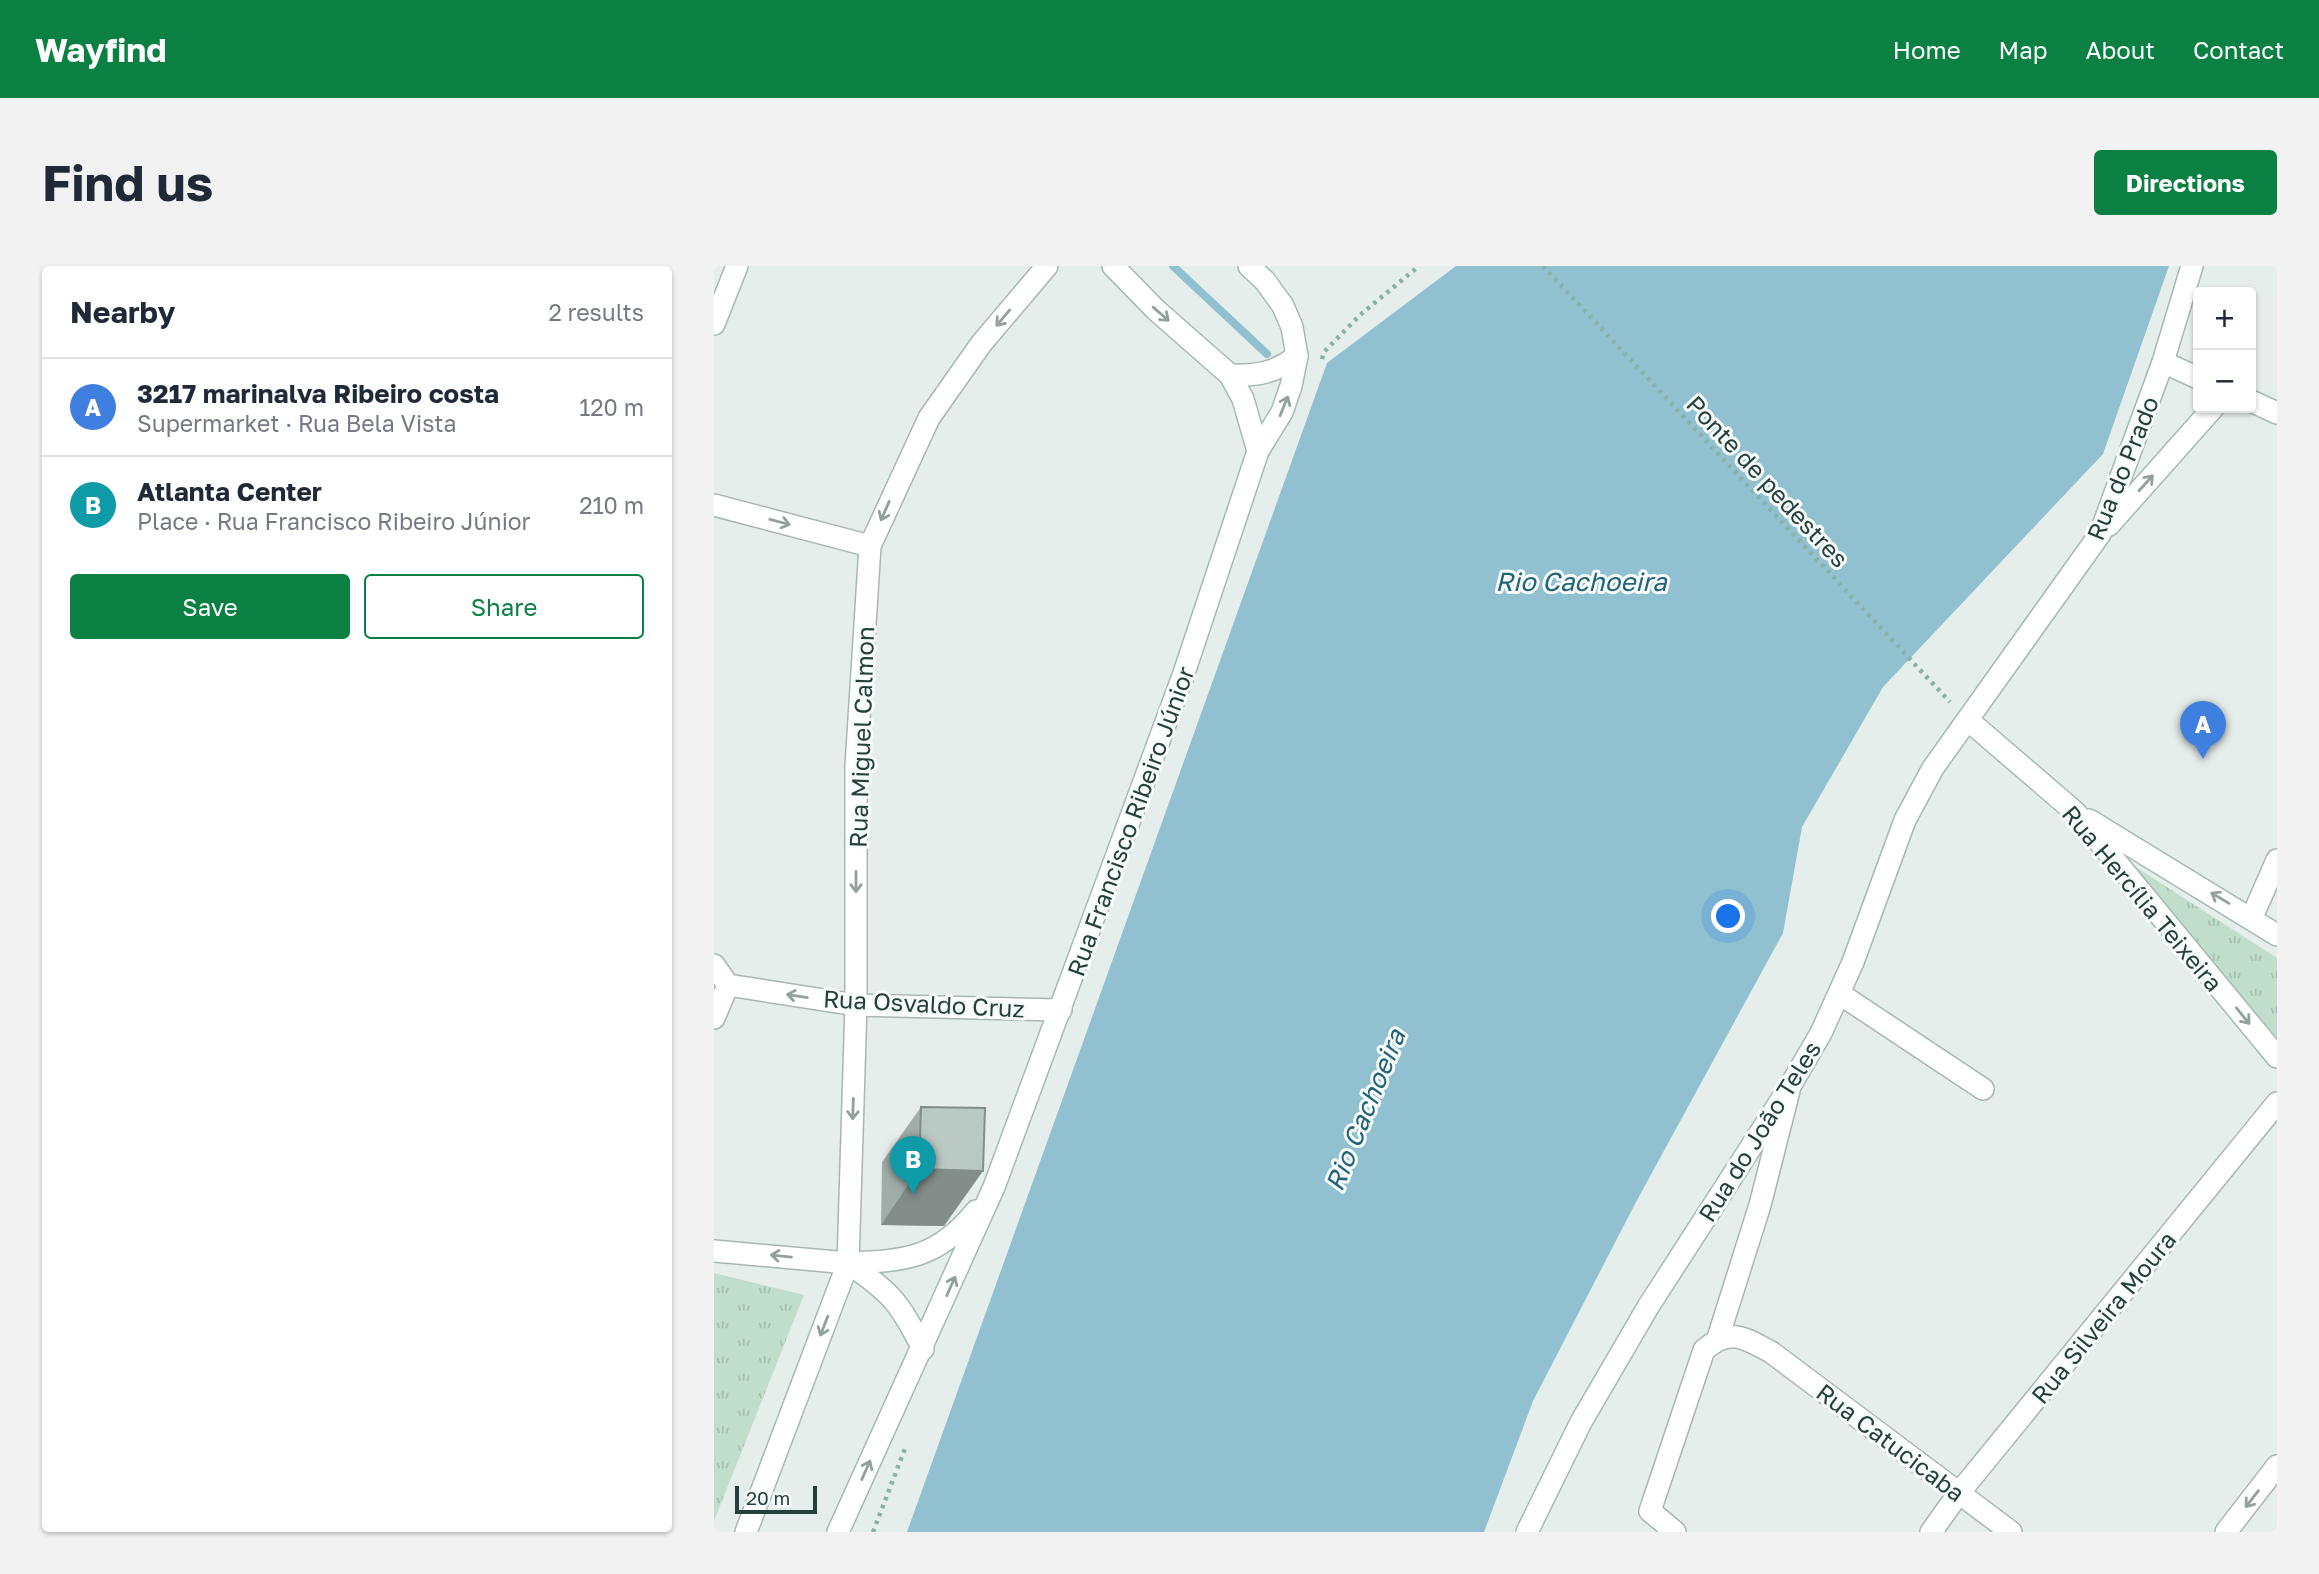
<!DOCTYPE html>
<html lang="en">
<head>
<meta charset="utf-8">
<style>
	body { margin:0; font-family:"Golos Text",sans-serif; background:#f2f2f3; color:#1f2937 }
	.controls { position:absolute; right:21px; top:21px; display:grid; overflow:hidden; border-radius:7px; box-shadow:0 2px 5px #0004 }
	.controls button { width:63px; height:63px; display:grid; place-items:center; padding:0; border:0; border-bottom:2px solid #e0e1e3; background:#fff; color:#1f2937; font:35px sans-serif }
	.scale { position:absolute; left:21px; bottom:18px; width:82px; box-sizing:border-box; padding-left:7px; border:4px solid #25403c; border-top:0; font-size:19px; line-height:24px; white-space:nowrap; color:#25403c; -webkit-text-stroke:5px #f7fbf9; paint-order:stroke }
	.you { position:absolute; left:1015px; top:651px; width:24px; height:24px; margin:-18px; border:5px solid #fff; border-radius:50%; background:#1a73e8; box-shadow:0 0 0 10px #1a73e833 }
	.badge { display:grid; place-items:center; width:46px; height:46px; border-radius:50%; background:#0b8043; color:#fff; font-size:23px; font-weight:700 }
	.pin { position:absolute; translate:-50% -58px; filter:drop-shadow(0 2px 4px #0008) }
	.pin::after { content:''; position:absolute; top:37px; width:24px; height:21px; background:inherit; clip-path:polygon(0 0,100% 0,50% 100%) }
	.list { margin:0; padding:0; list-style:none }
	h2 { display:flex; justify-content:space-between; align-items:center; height:91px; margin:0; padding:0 28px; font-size:30px }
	h2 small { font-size:23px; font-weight:400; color:#747a83 }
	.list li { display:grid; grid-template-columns:46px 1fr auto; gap:21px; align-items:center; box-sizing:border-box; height:98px; padding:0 28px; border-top:2px solid #e0e1e3 }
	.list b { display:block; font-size:26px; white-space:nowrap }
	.list p { margin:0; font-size:23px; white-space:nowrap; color:#747a83 }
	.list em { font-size:23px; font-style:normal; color:#747a83 }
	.actions { display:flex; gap:14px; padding:21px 28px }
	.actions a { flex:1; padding:16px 0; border:2px solid #0b8043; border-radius:7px; text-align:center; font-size:24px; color:#0b8043 }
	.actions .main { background:#0b8043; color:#fff }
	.map { position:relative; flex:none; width:1563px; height:1266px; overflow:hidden; border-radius:7px }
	header { display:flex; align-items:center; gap:42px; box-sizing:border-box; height:98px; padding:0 35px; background:#0b8043; color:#fff }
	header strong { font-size:33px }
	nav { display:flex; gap:38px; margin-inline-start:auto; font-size:24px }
	.intro { display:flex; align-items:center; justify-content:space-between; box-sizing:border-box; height:168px; padding:0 42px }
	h1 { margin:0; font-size:49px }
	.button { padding:18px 32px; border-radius:7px; background:#0b8043; color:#fff; font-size:24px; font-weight:700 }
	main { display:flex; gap:42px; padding:0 42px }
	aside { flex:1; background:#fff; border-radius:7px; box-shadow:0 2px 5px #0004 }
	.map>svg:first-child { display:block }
	.park { fill:url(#park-tufts) }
	.water { fill:#91c1d1 }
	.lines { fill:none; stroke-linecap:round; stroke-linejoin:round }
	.stream { stroke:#91c1d1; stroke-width:8 }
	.street-casing { stroke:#a8b6b3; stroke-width:24 }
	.secondary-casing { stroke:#a5bab4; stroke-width:24 }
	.path { stroke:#88b1a8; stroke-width:4.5; stroke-dasharray:3.5 5; stroke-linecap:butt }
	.street { stroke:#fff; stroke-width:21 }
	.secondary { stroke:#fff; stroke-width:21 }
	.wall { fill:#a1ada9 }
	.shaded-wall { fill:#838d8a }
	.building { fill:#bbc9c5; stroke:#838d8a; stroke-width:2 }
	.oneway { stroke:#92a09e }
	.labels { text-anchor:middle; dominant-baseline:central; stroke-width:6; stroke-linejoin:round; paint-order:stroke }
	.street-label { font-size:24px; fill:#25403c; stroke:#f7fbf9 }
	.water-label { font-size:26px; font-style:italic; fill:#20637b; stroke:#f7fbf9 }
</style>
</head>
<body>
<header>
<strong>Wayfind</strong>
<nav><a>Home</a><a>Map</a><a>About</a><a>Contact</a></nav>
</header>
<div class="intro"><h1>Find us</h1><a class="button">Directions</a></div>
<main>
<aside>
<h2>Nearby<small>2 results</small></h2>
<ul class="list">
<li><span class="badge" style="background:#3f7fe0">A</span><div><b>3217 marinalva Ribeiro costa</b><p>Supermarket · Rua Bela Vista</p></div><em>120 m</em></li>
<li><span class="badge" style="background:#0f9aa8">B</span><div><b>Atlanta Center</b><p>Place · Rua Francisco Ribeiro Júnior</p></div><em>210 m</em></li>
</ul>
<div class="actions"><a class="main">Save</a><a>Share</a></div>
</aside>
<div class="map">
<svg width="1563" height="1266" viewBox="0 0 1563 1266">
	<defs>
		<pattern id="park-tufts" width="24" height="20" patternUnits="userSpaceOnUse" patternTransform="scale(1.75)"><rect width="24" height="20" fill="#c0decb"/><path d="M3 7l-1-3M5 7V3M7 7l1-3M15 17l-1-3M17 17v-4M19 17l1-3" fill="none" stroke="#a5c0af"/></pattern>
	</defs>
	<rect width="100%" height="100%" fill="#e6eeeb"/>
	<!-- park -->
	<g class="park">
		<path d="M 1417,598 L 1563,692 L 1563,789 Z"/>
		<path d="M 0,1007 L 90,1029 L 0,1255 Z"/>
	</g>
	<!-- water -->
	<path class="water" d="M 742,0 L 1455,0 L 1389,188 L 1169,421 L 1088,561 L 1069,667 L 922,936 L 819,1135 L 770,1266 L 193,1266 L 613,97 Z"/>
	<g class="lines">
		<!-- stream -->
		<path class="stream" d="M 459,0 L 553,88"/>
		<defs>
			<g id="street">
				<path d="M 0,239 L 156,280"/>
				<path d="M 1538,651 L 1563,594"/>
				<path d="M 0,699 L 14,719 L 142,739 L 347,744"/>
				<path d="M 1126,728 L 1269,823"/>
				<path d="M 0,752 L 14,719"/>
				<path d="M 0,985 L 134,997 L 142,739 L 142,500 L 156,280 L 215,152 L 267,78 L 333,0"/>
				<path d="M 1004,1072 L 1046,939 L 1075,825"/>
				<path d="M 961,1266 L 936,1245 L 990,1084 C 1017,1061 1030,1072 1057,1086 L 1297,1266"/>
				<path d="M 1217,1266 L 1245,1227 L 1563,837"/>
				<path d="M 1512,1266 L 1563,1200"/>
			</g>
			<g id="secondary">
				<path d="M 399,0 L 442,44 L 516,109 L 529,133 L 544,185"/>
				<path d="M 0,58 L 23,0"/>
				<path d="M 1449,96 L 1484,112"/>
				<path d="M 516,109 C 543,110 561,107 583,90"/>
				<path d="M 1537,135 L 1563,147"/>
				<path d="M 1395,259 L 1499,142"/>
				<path d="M 1254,454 L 1361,546 L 1563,791"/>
				<path d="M 1375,554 L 1563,669"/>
				<path d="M 134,997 C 192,995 224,992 262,945"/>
				<path d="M 134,997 C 177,1027 185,1035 209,1083"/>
				<path d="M 32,1266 L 134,997"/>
				<path d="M 124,1266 L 280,921 L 469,410 L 544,185 L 568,146 L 577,120 L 583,90 L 578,61 L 569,40 L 551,15 L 535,0"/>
				<path d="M 813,1266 L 867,1156 L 934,1041 L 1075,822 L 1107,767 L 1139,696 L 1191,554 L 1219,502 L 1386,268 L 1449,96 L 1478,0"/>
			</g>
		</defs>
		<!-- street casing -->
		<use href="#street" class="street-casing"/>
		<!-- secondary casing -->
		<use href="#secondary" class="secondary-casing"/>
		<!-- path -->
		<g class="path">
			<path d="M 829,0 L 1236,436"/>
			<path d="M 608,93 L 610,86 L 646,49 L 705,0"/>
			<path d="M 159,1266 L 192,1180"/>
		</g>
		<!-- street -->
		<use href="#street" class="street"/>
		<!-- secondary -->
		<use href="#secondary" class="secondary"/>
	</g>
	<!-- wall -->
	<path class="wall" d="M 207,841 L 230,960 L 167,959 L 168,896 Z"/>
	<!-- shaded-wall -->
	<path class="shaded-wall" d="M 205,903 L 269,905 L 230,960 L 167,959 Z"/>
	<!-- building -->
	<path class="building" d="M 207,841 L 271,842 L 269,905 L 205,903 Z"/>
	<!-- one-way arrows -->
	<defs><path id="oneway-shaft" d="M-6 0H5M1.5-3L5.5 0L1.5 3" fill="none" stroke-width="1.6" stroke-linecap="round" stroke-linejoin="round" transform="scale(1.75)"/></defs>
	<g class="oneway">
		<use href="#oneway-shaft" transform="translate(447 48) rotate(41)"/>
		<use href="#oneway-shaft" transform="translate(289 52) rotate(130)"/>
		<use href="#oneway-shaft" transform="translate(570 140) rotate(-68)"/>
		<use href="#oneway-shaft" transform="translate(1432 217) rotate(-48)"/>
		<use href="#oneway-shaft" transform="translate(171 245) rotate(114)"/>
		<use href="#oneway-shaft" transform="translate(66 256) rotate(15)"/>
		<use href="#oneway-shaft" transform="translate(142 616) rotate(90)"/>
		<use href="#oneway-shaft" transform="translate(1506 632) rotate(-149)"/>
		<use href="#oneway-shaft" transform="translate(83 730) rotate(-171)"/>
		<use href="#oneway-shaft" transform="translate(1529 750) rotate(51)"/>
		<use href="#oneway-shaft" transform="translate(139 843) rotate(92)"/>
		<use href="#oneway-shaft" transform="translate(67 990) rotate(-174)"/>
		<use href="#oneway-shaft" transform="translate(237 1020) rotate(-66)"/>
		<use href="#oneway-shaft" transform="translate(110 1060) rotate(111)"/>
		<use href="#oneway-shaft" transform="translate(152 1204) rotate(-66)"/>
		<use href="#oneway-shaft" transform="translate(1538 1233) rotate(128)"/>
	</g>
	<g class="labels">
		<!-- street labels -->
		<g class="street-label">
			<text transform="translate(1408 202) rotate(-68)">Rua do Prado</text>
			<text transform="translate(1054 215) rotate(47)">Ponte de pedestres</text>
			<text transform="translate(147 471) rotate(-88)">Rua Miguel Calmon</text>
			<text transform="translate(416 555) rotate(-70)">Rua Francisco Ribeiro Júnior</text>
			<text transform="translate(1429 632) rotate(50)">Rua Hercília Teixeira</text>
			<text transform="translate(210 737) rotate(3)">Rua Osvaldo Cruz</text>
			<text transform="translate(1045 865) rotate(-58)">Rua do João Teles</text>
			<text transform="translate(1389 1051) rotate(-51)">Rua Silveira Moura</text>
			<text transform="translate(1177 1176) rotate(37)">Rua Catucicaba</text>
		</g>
		<!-- water labels -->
		<g class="water-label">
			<text x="867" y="315">Rio Cachoeira</text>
			<text transform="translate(651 844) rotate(-68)">Rio Cachoeira</text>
		</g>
	</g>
</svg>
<div class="controls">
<button>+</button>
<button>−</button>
</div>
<div class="scale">20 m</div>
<div class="you"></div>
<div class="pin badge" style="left:1489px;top:493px;background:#3f7fe0">A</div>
<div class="pin badge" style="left:199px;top:928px;background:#0f9aa8">B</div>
</div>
</main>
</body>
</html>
